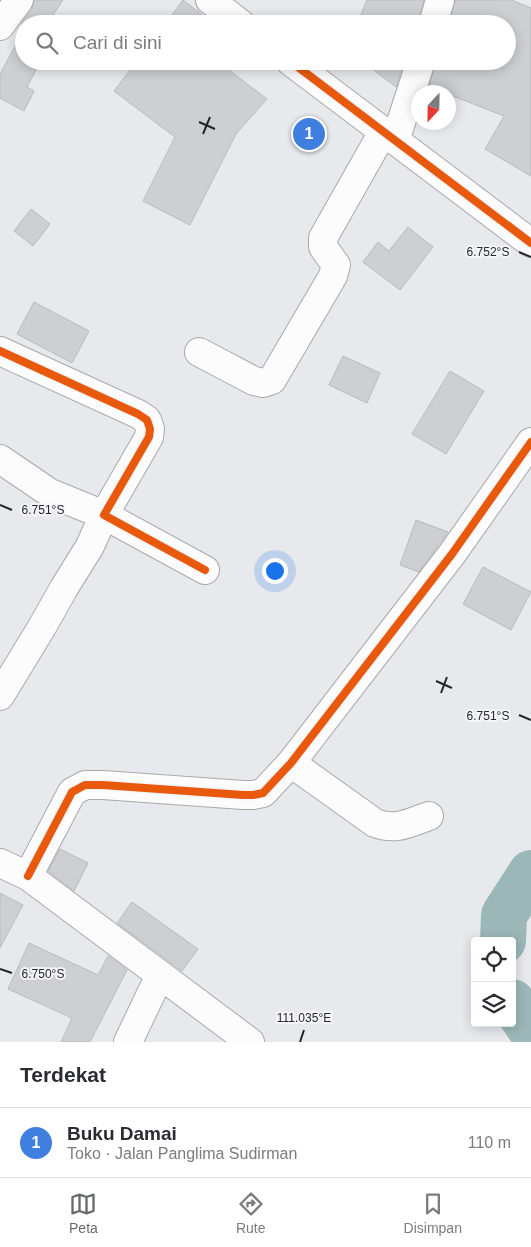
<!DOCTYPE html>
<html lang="id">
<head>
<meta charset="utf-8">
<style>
	body { margin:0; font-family:Helvetica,sans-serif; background:#f2f2f3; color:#2b2b33 }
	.controls { position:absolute; right:15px; bottom:15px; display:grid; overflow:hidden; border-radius:5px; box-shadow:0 2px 12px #0003 }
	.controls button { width:45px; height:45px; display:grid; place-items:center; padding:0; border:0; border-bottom:1px solid #e1e1e2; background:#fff; color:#2b2b33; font:25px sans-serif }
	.compass { position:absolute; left:411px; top:85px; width:45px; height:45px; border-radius:50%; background:#fff; box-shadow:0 2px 12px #0003; rotate:202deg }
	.you { position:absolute; left:274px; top:570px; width:18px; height:18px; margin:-12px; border:4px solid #fff; border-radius:50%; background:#1a73e8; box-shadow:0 0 0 8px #1a73e833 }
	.badge { display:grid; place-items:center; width:32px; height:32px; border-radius:50%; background:#696a6e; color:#fff; font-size:16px; font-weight:700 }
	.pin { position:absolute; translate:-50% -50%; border:2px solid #fff; box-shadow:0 1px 5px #0006 }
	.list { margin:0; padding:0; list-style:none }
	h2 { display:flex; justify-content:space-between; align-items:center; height:65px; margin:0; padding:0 20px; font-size:21px }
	h2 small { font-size:16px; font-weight:400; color:#7c7c81 }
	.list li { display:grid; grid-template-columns:32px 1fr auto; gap:15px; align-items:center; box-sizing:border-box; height:70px; padding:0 20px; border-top:1px solid #e1e1e2 }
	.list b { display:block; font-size:19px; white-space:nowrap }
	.list p { margin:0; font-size:16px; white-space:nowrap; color:#7c7c81 }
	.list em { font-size:16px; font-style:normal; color:#7c7c81 }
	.icon { flex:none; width:28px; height:28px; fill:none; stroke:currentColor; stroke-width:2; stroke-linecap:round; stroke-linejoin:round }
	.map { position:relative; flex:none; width:531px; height:1042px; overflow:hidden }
	.search { position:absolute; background:#fff; box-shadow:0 2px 12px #0003; left:15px; right:15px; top:15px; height:55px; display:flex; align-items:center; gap:12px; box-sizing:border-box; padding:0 18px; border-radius:28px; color:#7c7c81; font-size:19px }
	.sheet { height:135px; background:#fff }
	nav { display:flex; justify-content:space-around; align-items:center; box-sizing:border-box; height:70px; border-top:1px solid #e1e1e2; background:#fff; font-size:14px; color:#7c7c81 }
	nav a { display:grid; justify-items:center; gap:2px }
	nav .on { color:#696a6e }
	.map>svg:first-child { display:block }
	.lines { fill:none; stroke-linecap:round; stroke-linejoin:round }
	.river { stroke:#9cb7b8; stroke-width:46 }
	.building { fill:#cecfd2; stroke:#babbbe }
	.minor-casing { stroke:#a9a9ac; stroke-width:30 }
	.major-casing { stroke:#a9a9ac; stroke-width:30 }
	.minor { stroke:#fcfcfc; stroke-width:28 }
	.major { stroke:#fcfcfc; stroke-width:28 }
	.cycleway-casing { stroke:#f3f5fc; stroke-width:11 }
	.cycleway { stroke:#e8590c; stroke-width:8 }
	.ticks { fill:none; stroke:#252629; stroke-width:2 }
	.ticks-label { font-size:12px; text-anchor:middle; fill:#252629; stroke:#f3f5fc; stroke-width:4; stroke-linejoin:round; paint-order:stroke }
</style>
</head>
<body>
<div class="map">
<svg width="531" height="1042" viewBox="0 0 531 1042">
	<rect width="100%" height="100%" fill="#e8e9ed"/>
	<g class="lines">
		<!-- river -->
		<g class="river">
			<path d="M 503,941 L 504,915 L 531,873"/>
			<path d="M 512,1002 L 531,1030"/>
		</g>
	</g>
	<!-- building -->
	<g class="building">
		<path d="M 34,0 L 63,0 L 47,24 L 21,24 L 32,9 Z"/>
		<path d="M 183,0 L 214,24 L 165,24 Z"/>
		<path d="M 367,0 L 424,0 L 418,24 L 357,24 Z"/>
		<path d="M 455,0 L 511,0 L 531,8 L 531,176 L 485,149 L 504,116 L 448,94 L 448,92 L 444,92 L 429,87 L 436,61 L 507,61 L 507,24 L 449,24 Z"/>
		<path d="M 24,30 L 24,64 L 36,70 L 27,87 L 34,91 L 24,111 L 0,98 L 0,74 Z"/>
		<path d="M 137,61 L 223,61 L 221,64 L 267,99 L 236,134 L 190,225 L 143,201 L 175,137 L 114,91 Z"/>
		<path d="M 362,61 L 404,61 L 396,87 Z"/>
		<path d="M 31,209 L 50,224 L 33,246 L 14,231 Z"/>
		<path d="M 408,227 L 433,247 L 400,290 L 363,262 L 378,242 L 389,251 Z"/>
		<path d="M 34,302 L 89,331 L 72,363 L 17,334 Z"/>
		<path d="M 343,356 L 380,373 L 367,403 L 329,385 Z"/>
		<path d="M 450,371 L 484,391 L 446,454 L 412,434 Z"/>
		<path d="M 416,520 L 448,532 L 419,572 L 400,565 Z"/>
		<path d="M 483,567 L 531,592 L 511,630 L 463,604 Z"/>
		<path d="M 60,849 L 88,863 L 74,891 L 48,871 Z"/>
		<path d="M 0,893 L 23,905 L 0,948 Z"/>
		<path d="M 132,902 L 198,949 L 182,971 L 117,923 Z"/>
		<path d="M 29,943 L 98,975 L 108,956 L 127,970 L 90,1042 L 61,1042 L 72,1018 L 8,989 Z"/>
	</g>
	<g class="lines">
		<defs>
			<g id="minor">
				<path d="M 433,24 L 440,0"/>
				<path d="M 0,26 L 19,0"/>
				<path d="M 395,141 L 421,61"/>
				<path d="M 0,351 L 138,414 L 147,420 L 150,429 L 149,437 L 104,515 L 205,570"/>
				<path d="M 199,352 L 254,381 L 263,383 L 272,380 L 333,276 L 336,265 L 323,247 L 323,238 L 383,132"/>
				<path d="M 0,459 L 50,493 L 104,515 L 90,546 L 64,588 L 42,627 L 0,696"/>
				<path d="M 291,763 L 375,823 C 396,831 409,823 429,816"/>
				<path d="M 0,863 L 28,876 L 250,1042"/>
				<path d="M 28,876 L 72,792 L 85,785 L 103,785 L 243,795 L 253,795 L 263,793 L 291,763 L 452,554 L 531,442"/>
				<path d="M 128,1042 L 160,975"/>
			</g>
			<g id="major">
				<path d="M 210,0 L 241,24"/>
				<path d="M 290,61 L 531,243"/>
			</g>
		</defs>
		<!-- minor casing -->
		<use href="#minor" class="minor-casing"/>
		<!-- major casing -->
		<use href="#major" class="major-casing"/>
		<!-- minor -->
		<use href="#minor" class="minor"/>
		<!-- major -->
		<use href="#major" class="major"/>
		<defs>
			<g id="cycleway">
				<path d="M 290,61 L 531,243"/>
				<path d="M 0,351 L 138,414 L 147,420 L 150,429 L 149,437 L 104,515 L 205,570"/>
				<path d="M 28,876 L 72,792 L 85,785 L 103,785 L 243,795 L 253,795 L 263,793 L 291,763 L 452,554 L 531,442"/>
			</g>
		</defs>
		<!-- cycleway casing -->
		<use href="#cycleway" class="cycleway-casing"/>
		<!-- cycleway -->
		<use href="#cycleway" class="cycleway"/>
	</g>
	<!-- ticks -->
	<path class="ticks" d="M 199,122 L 215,129M 203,134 L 210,117M 519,252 L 531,257M 0,505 L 12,510M 436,681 L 452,688M 441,693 L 447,677M 519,715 L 531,720M 0,969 L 12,973M 300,1042 L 304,1030"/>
	<g class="ticks-label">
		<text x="488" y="256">6.752°S</text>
		<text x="43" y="514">6.751°S</text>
		<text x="488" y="720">6.751°S</text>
		<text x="43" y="978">6.750°S</text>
		<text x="304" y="1022">111.035°E</text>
	</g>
</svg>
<div class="controls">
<button><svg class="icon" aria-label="locate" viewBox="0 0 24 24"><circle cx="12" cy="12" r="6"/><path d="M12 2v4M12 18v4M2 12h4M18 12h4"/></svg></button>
<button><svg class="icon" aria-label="layers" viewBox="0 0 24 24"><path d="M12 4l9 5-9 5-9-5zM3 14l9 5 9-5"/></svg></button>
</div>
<svg class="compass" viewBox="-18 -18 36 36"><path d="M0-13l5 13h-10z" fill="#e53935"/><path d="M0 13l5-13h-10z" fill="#7c7c81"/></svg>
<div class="you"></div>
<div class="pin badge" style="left:309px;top:134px;background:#3f7fe0">1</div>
<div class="search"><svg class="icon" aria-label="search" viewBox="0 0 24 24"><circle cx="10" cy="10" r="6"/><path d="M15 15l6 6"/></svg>Cari di sini</div>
</div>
<section class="sheet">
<h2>Terdekat<small></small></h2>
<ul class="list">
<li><span class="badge" style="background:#3f7fe0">1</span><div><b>Buku Damai</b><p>Toko · Jalan Panglima Sudirman</p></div><em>110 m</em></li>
</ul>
</section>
<nav>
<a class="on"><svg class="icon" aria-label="map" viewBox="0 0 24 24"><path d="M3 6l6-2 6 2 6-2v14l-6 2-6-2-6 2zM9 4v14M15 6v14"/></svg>Peta</a>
<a><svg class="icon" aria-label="directions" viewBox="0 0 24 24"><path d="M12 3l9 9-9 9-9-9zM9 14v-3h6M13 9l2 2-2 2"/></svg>Rute</a>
<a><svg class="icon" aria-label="saved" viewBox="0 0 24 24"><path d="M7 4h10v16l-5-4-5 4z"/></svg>Disimpan</a>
</nav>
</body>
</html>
